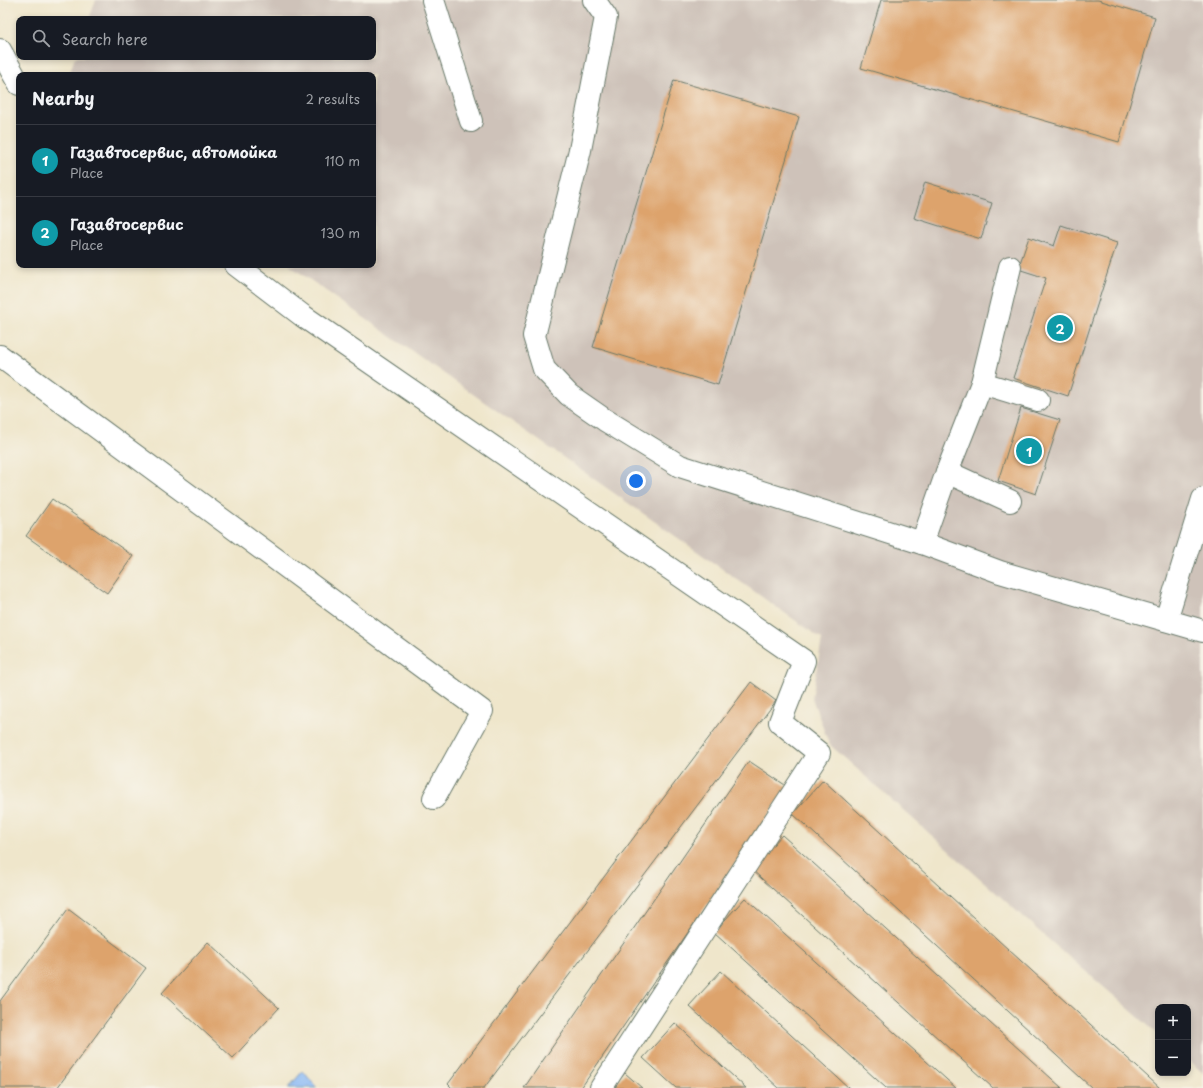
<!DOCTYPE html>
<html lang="en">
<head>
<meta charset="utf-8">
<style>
	body { margin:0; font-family:"Playpen Sans",sans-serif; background:#242831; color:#f1f3f6 }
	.controls { position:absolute; right:12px; bottom:12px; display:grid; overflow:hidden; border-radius:8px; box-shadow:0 2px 6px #0003 }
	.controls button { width:36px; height:36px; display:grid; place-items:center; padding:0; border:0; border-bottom:1px solid #363941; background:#171b24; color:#f1f3f6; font:20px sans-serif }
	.you { position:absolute; left:636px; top:481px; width:14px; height:14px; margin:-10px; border:3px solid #fff; border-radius:50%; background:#1a73e8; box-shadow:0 0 0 6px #1a73e833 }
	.badge { display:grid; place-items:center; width:26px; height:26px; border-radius:50%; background:#d1495b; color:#fff; font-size:13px; font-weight:700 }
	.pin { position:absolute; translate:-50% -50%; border:2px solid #fff; box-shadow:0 1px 4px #0006 }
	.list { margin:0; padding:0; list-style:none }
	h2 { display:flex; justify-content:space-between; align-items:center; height:52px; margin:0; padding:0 16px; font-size:17px }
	h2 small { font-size:13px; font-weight:400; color:#9ea1a6 }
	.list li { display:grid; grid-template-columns:26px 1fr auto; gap:12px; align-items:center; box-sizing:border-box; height:72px; padding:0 16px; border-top:1px solid #363941 }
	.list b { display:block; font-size:15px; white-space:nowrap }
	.list p { margin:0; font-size:13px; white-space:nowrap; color:#9ea1a6 }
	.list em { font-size:13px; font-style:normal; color:#9ea1a6 }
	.icon { flex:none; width:22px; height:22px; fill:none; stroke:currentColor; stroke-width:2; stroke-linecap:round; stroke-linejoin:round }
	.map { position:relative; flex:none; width:1203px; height:1088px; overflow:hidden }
	.search { position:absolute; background:#171b24; box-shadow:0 2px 6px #0003; left:16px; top:16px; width:360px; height:44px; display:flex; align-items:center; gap:10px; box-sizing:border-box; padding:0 14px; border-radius:8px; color:#9ea1a6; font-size:15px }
	.panel { position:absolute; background:#171b24; box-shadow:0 2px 6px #0003; left:16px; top:72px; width:360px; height:196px; border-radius:8px }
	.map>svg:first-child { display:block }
	.industrial { fill:#cec2b9 }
	.water { fill:#8ab9f5; stroke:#547b94 }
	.building { fill:#dda36c }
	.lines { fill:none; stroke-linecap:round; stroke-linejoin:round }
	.minor-casing { stroke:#687869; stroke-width:24 }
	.minor { stroke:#fff; stroke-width:22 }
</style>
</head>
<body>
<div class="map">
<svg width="1203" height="1088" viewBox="0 0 1203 1088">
	<rect width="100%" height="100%" fill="#f7f3e8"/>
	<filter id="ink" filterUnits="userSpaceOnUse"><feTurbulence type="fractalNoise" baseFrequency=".025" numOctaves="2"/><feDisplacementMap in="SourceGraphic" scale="8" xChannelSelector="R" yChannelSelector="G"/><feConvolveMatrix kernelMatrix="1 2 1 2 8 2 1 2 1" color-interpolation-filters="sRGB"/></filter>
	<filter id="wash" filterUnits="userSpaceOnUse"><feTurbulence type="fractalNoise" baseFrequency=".012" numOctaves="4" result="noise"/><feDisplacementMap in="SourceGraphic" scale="16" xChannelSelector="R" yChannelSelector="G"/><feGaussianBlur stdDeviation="0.9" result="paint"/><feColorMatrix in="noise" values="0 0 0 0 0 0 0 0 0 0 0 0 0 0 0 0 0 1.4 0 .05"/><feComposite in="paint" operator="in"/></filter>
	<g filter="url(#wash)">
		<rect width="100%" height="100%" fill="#efe6cb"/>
		<!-- industrial -->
		<path class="industrial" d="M 96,0 L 1203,0 L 1203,1073 L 1188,1060 L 1188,1007 L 1158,1007 L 1158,1034 L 1039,931 L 829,744 L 812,698 L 822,639 L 289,265 L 373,265 L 373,75 L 69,75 L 75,57 L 373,57 L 373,19 L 89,19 Z"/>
		<!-- water -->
		<path class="water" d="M 303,1071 L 317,1088 L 288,1088 Z"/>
		<g id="blocks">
			<!-- building -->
			<g class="building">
				<path d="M 881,0 L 1098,0 L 1155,17 L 1119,142 L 861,68 Z"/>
				<path d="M 674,80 L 799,117 L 718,385 L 593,347 Z"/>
				<path d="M 925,182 L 992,203 L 981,239 L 914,218 Z"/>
				<path d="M 1061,225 L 1117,243 L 1068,396 L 1013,378 L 1046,278 L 1018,269 L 1029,237 L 1054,246 Z"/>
				<path d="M 1021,408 L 1060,420 L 1036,494 L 998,481 Z"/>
				<path d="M 52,499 L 133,556 L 107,593 L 26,536 Z"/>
				<path d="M 751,682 L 776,701 L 484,1088 L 452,1088 L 448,1084 Z"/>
				<path d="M 749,761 L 788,787 L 581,1088 L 524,1088 Z"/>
				<path d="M 823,780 L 1160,1088 L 1092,1088 L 793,814 Z"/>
				<path d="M 782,835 L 1062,1088 L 993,1088 L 751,869 Z"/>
				<path d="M 745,898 L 956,1088 L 886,1088 L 714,932 Z"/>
				<path d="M 68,909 L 146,968 L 57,1088 L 0,1088 L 0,1001 Z"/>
				<path d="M 208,942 L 279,1008 L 233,1058 L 162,993 Z"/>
				<path d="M 721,971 L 849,1088 L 779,1088 L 689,1006 Z"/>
				<path d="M 675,1023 L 746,1088 L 676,1088 L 643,1058 Z"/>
				<path d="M 625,1073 L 642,1088 L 612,1088 Z"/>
			</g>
		</g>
	</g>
	<g filter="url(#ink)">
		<use href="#blocks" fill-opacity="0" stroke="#687869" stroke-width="1"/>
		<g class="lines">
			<defs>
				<g id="minor">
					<path d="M 433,0 L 471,121"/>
					<path d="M 594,0 L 606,17 L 580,150 L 534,336 L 544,369 L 569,395 L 605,420 L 680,466 L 922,543 L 1000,572 L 1203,631"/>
					<path d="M 0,50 L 19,84"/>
					<path d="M 236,265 L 303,316 L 804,661 L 780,722 L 819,753 L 601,1088"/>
					<path d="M 0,356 L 482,711 L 434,798"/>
					<path d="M 982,383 L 1038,400"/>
					<path d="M 947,472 L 1010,501"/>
					<path d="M 922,543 L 947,472 L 982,383 L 1010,267"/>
					<path d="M 1166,620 L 1203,499"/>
				</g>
			</defs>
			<!-- minor casing -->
			<use href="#minor" class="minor-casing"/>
			<!-- minor -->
			<use href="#minor" class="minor"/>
		</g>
	</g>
</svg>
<div class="controls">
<button>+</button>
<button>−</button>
</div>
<div class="you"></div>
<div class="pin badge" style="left:1029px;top:451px;background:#0f9aa8">1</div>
<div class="pin badge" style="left:1060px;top:328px;background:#0f9aa8">2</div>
<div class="search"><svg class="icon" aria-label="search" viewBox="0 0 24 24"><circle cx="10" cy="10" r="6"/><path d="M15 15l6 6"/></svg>Search here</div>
<section class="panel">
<h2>Nearby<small>2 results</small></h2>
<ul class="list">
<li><span class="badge" style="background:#0f9aa8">1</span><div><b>Газавтосервис, автомойка</b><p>Place</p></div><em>110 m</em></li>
<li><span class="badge" style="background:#0f9aa8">2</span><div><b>Газавтосервис</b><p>Place</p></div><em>130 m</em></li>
</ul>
</section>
</div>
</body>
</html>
